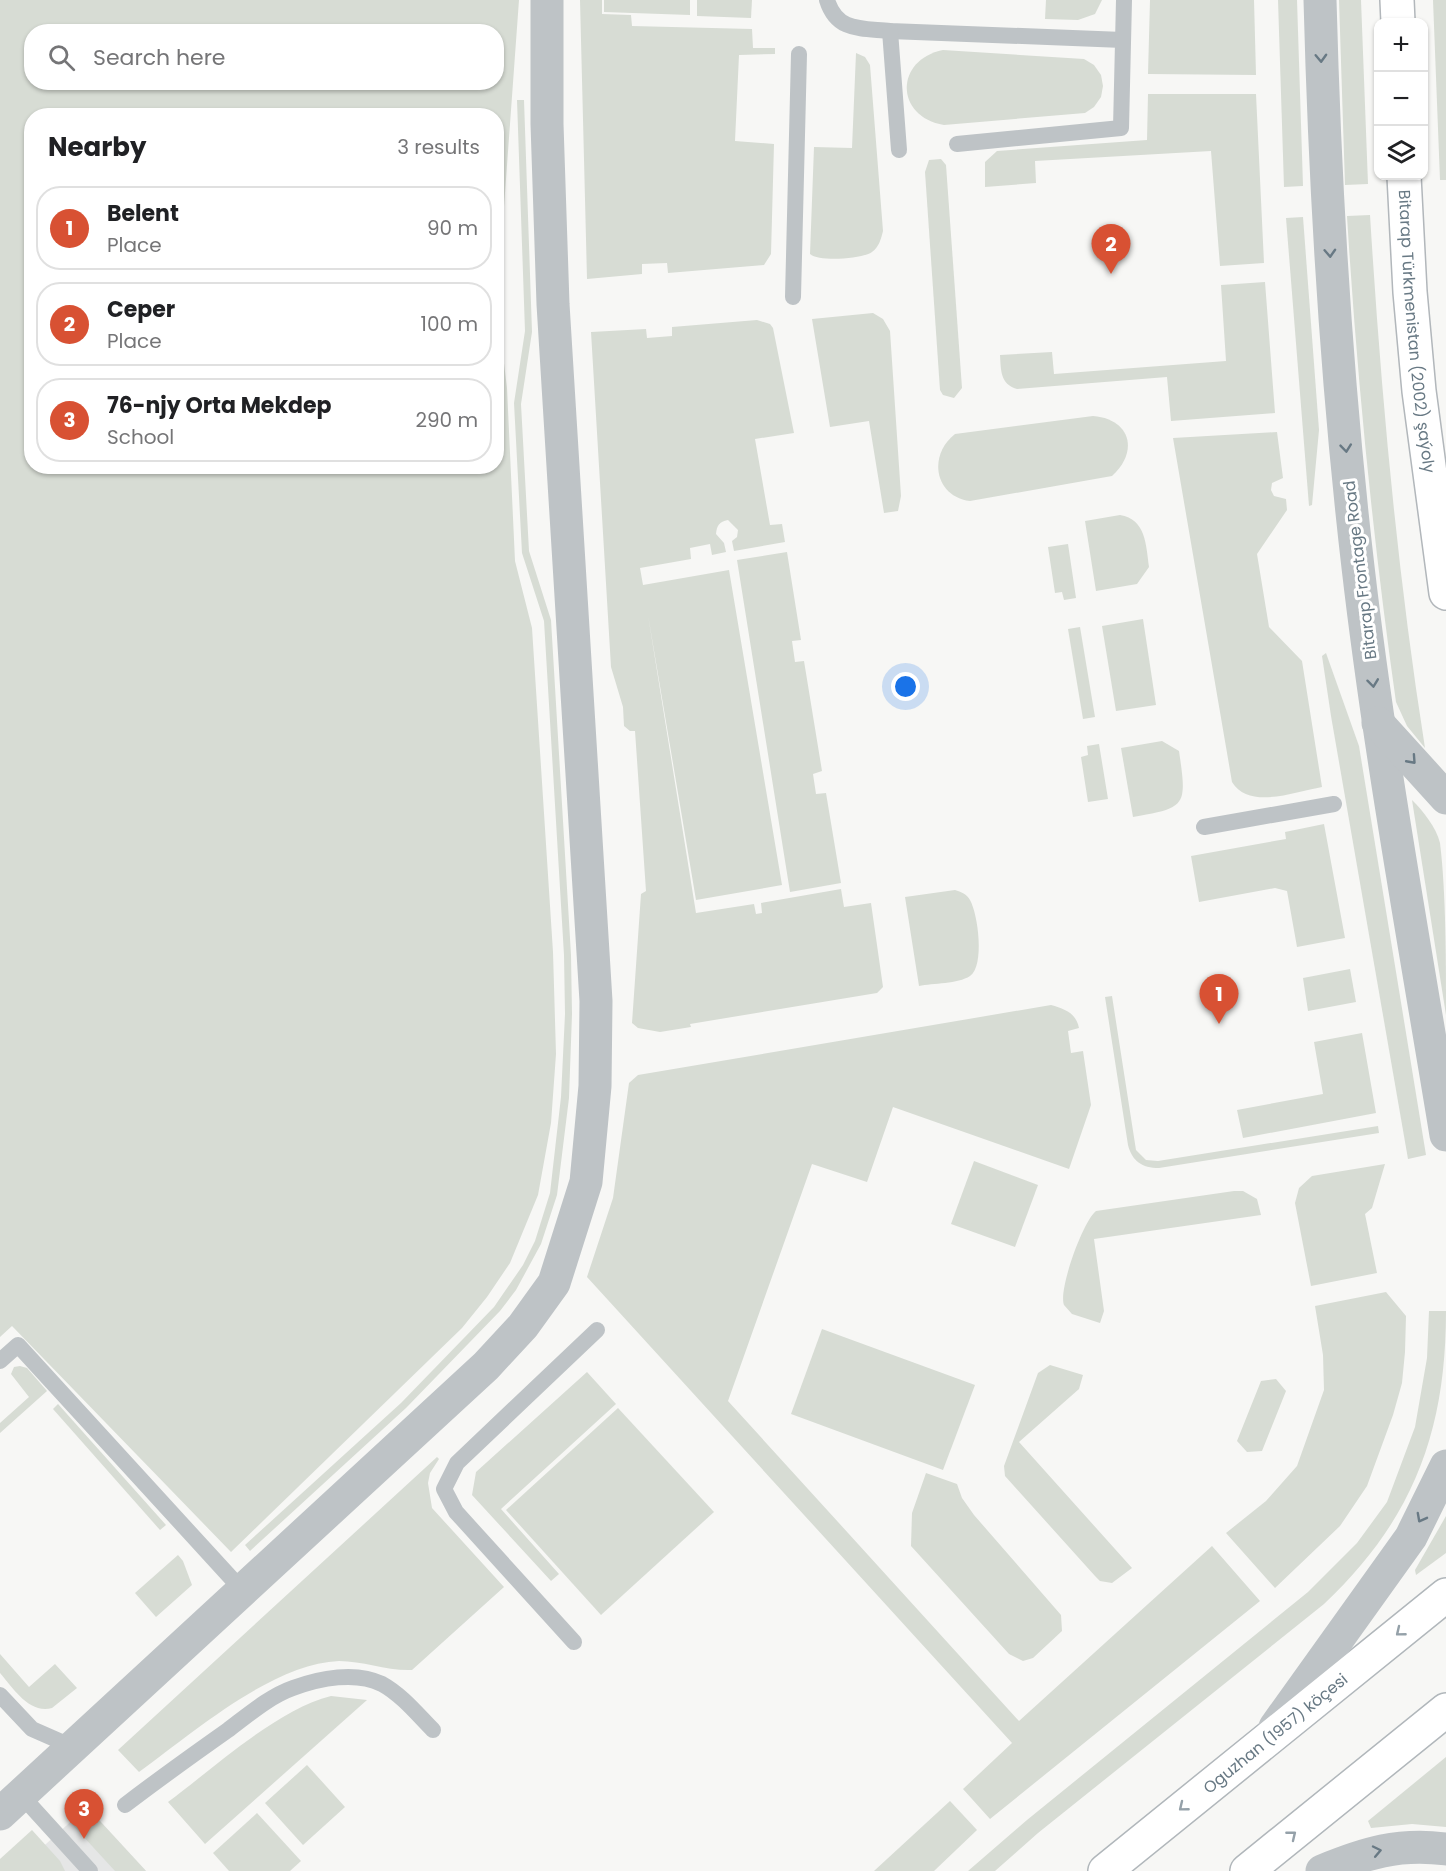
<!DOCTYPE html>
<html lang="en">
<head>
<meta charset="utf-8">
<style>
	body { margin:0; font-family:Poppins,sans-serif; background:#f6f6f6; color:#202124 }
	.controls { position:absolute; right:18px; top:18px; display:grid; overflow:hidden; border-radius:12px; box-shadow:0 2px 4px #0004 }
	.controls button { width:54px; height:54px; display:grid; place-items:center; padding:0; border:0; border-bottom:2px solid #e0e0e0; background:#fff; color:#202124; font:30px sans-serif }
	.you { position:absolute; left:906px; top:687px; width:21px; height:21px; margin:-15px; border:4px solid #fff; border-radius:50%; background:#1a73e8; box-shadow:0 0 0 9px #1a73e833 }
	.badge { display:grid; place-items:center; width:39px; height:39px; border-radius:50%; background:#d85133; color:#fff; font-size:20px; font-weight:700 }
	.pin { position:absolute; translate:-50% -50px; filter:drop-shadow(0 2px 3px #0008) }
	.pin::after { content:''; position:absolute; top:32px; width:21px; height:18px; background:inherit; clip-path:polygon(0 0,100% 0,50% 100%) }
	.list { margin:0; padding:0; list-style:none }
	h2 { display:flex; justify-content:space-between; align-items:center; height:78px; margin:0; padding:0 24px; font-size:26px }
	h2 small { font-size:20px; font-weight:400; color:#757577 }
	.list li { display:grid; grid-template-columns:39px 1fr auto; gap:18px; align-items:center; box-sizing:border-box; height:84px; margin:0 12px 12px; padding:0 12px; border:2px solid #e0e0e0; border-radius:24px }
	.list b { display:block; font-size:22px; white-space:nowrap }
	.list p { margin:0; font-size:20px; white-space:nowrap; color:#757577 }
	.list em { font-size:20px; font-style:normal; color:#757577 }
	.icon { flex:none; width:33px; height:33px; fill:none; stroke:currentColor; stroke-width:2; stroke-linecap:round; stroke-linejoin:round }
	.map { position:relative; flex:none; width:1446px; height:1871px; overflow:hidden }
	.search { position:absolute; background:#fff; box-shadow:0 2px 4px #0004; left:24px; top:24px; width:480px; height:66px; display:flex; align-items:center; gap:15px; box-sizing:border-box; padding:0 21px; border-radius:24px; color:#757577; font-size:22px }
	.panel { position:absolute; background:#fff; box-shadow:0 2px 4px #0004; left:24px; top:108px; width:480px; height:366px; border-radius:24px }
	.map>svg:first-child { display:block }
	.built { fill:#e5e6e6 }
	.green { fill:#d7dcd4; fill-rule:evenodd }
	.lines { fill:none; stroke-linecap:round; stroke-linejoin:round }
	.secondary-casing { stroke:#b1b7bb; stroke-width:36 }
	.primary-casing { stroke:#b2b7bb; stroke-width:36 }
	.lane { stroke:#bec3c6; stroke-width:16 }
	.street { stroke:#bec3c6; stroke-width:33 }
	.secondary { stroke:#fff; stroke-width:33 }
	.primary { stroke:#fff; stroke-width:33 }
	.oneway { stroke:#687984 }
	.oneway2 { stroke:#95a1a9 }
	.labels { text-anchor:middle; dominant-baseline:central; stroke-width:6; stroke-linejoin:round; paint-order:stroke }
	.street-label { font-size:16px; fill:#687984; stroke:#fff }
</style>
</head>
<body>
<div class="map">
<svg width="1446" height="1871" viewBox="0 0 1446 1871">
	<rect width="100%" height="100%" fill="#f7f7f5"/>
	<!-- built -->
	<path class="built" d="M 87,1807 L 146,1871 L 16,1871 Z"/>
	<!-- green -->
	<g class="green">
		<path d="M 0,0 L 519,0 L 497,303 L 496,116 L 32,116 L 32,466 L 496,466 L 497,305 L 507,388 L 515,561 L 532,628 L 553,952 L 556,1054 L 551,1123 L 538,1195 L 510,1263 L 487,1297 L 462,1328 L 231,1552 L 12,1326 L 0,1337 ZM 32,32 L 496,32 L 496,82 L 32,82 Z"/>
		<path d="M 580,0 L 602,0 L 602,14 L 631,15 L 632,26 L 752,29 L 753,48 L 775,48 L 775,54 L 739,55 L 735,141 L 774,144 L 771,254 L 764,265 L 668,273 L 667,263 L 642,264 L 642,274 L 587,279 Z"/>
		<path d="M 604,0 L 690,0 L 690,15 L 604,12 Z"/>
		<path d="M 697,0 L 752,0 L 751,18 L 697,16 Z"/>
		<path d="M 1046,0 L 1102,0 L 1095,14 L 1078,20 L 1045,19 Z"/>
		<path d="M 1150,0 L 1254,0 L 1256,75 L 1148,74 Z"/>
		<path d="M 1278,0 L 1297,0 L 1303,186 L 1284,187 Z"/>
		<path d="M 1339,0 L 1361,0 L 1368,184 L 1345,185 Z"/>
		<path d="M 1433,0 L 1446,0 L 1446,180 L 1440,180 Z"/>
		<path d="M 943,50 L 1084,59 L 1094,65 L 1101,75 L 1103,86 L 1101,97 L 1094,107 L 1085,113 L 944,125 C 895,117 894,60 943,50 Z"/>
		<path d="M 856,53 L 865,57 L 870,65 L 883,231 C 881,239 879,247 872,252 C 862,259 819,262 810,254 L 814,147 L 852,148 Z"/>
		<path d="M 1148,94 L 1256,94 L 1264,263 L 1220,266 L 1211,151 L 1035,161 L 1036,183 L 985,187 L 985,162 L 997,151 L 1147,140 Z"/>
		<path d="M 517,100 L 524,100 L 532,332 L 521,404 L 529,551 L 551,620 L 571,955 L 572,1014 L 569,1098 L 557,1195 L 541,1244 L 516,1290 L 500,1311 L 406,1408 L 250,1551 L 245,1545 L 401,1403 L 494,1307 L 523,1265 L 535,1241 L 550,1193 L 561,1097 L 565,1014 L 564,955 L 544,621 L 522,553 L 514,403 L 525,331 Z"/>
		<path d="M 941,159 L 946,165 L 962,388 L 954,398 L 943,395 L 940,390 L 925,172 L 929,160 Z"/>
		<path d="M 1370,215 C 1381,393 1397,571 1425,748 L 1407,726 L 1396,702 C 1373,540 1357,379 1347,216 Z"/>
		<path d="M 1303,217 L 1319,430 L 1312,505 L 1309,506 L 1286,218 Z"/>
		<path d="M 1265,282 L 1275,413 L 1171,421 L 1167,377 L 1017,389 C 1000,384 1001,370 1000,355 L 1052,352 L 1054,374 L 1226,361 L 1221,285 Z"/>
		<path d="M 873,313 L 883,319 L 890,331 L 901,496 L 898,511 L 884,513 L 869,421 L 830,427 L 812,319 Z"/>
		<path d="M 757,320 L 770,324 L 773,328 L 794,433 L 755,439 L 770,525 L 782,524 L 785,542 L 734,551 L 732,541 L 737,537 L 738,530 L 728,520 C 719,522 717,525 716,534 L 724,543 L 726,552 L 712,555 L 710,544 L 690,548 L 691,559 L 640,568 L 643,585 L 729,570 L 782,885 L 696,900 L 648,615 L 696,913 L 754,904 L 756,914 L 762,913 L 761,903 L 841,889 L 844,907 L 871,903 L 883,987 L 877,993 L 690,1024 L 691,1027 L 660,1032 L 638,1028 L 632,1023 L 641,894 L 646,891 L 635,731 L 630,731 L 624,726 L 623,707 L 611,667 L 591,332 L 646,329 L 647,338 L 672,336 L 672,327 Z"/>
		<path d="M 1093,416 C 1131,419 1139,452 1112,476 L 970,501 C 934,496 928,455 955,434 Z"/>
		<path d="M 1277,432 L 1283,478 L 1272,483 L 1271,490 L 1274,496 L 1286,499 L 1287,510 L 1257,554 L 1269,627 L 1302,661 L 1322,787 C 1294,792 1249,810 1232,782 L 1173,438 Z"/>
		<path d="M 1120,515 C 1146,519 1146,545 1149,567 L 1137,584 L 1096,591 L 1085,521 Z"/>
		<path d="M 1068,544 L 1076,598 L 1064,600 L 1062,592 L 1055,593 L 1048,547 Z"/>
		<path d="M 787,552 L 801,640 L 792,641 L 795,662 L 804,661 L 822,771 L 813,774 L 816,794 L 826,793 L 841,883 L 790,892 L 737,560 Z"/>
		<path d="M 1143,619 L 1156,705 L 1116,711 L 1102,626 Z"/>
		<path d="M 1080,627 L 1095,717 L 1083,719 L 1068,629 Z"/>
		<path d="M 1326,653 L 1359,746 L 1426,1155 L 1408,1159 L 1331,716 L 1322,656 Z"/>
		<path d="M 1162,741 L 1179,751 C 1187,806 1187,808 1133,817 L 1121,748 Z"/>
		<path d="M 1099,744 L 1108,799 L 1088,802 L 1081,757 L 1088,755 L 1087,746 Z"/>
		<path d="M 1412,800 C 1423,811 1436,827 1440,843 C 1446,892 1446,963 1446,1015 Z"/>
		<path d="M 1324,824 L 1345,938 L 1297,947 L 1287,891 L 1275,888 L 1199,902 L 1191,856 L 1286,839 L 1285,832 Z"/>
		<path d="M 955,890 C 961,892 967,894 970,900 C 978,914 985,966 970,976 C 958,984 933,983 919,986 L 905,897 Z"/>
		<path d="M 1350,969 L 1356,1002 L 1308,1011 L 1303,978 Z"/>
		<path d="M 1112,996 L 1136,1150 L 1146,1160 L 1158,1161 L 1378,1126 L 1379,1133 L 1159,1168 C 1142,1168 1132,1161 1128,1145 L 1105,997 Z"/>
		<path d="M 1051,1005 C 1065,1009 1076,1013 1079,1028 L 1068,1031 L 1071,1053 L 1083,1051 L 1091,1105 L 1069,1169 L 893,1107 L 867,1182 L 812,1164 L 728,1401 L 1019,1721 L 1212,1546 L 1260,1601 L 990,1819 L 963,1789 L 1012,1743 L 587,1277 L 613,1198 L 629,1083 L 638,1075 Z"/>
		<path d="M 1362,1033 L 1376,1113 L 1243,1138 L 1237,1110 L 1323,1094 L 1314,1042 Z"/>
		<path d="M 974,1161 L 1038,1185 L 1015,1247 L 951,1224 Z"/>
		<path d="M 1385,1164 L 1372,1208 L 1365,1214 L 1377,1273 L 1311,1286 L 1295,1203 L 1299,1188 L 1312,1176 Z"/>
		<path d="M 1234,1191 L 1243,1191 L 1257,1199 L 1261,1215 L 1094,1239 L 1104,1311 L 1100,1323 L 1072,1314 L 1064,1305 C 1058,1290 1083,1221 1096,1211 Z"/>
		<path d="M 1386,1292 L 1406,1316 L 1405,1352 L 1402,1383 L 1393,1415 L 1367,1486 L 1340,1526 L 1275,1588 L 1226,1533 L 1266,1501 L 1297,1466 L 1324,1390 L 1323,1355 L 1315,1306 Z"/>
		<path d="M 1429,1311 L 1446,1311 C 1446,1432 1413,1520 1324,1604 L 1038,1833 L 995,1871 L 968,1871 L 1027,1820 L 1308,1592 L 1357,1543 L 1387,1502 L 1415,1427 L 1427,1358 Z"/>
		<path d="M 822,1329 L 975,1385 L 943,1470 L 791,1414 Z"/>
		<path d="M 1050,1365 L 1083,1375 L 1079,1389 L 1019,1442 L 1132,1568 L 1112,1583 L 1100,1581 L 1095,1576 L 1005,1476 L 1004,1466 L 1038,1373 Z"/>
		<path d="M 20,1366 L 27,1368 L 47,1391 L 0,1433 L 0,1423 L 29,1397 L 11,1374 L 14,1367 Z"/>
		<path d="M 587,1372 L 616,1404 L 501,1509 L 559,1574 L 551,1581 L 472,1495 L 476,1472 Z"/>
		<path d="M 1276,1379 L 1286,1391 L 1262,1451 L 1247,1452 L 1237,1441 L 1261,1381 Z"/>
		<path d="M 58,1404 L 166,1525 L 160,1530 L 53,1409 Z"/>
		<path d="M 618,1408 L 714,1512 L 601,1615 L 506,1510 Z"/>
		<path d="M 437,1457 L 439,1459 L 430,1473 L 428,1483 L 432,1508 L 504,1587 L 412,1670 C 387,1671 363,1661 339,1661 C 271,1664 193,1733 139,1772 L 118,1750 Z"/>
		<path d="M 926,1473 L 957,1484 L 962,1498 L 974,1515 L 1061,1615 L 1062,1631 L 1033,1658 L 1023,1661 L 1009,1654 L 911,1546 L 912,1513 Z"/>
		<path d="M 1446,1516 L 1446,1553 L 1416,1575 L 1415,1570 Z"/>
		<path d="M 178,1555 L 183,1561 L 192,1585 L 156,1617 L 135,1593 Z"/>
		<path d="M 0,1654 L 29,1687 L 55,1664 L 77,1688 L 52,1708 C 29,1714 14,1689 0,1673 Z"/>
		<path d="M 331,1696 L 367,1700 L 205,1844 L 168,1802 C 214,1768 276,1710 331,1696 Z"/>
		<path d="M 1446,1757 L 1446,1827 L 1412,1824 L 1371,1828 L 1368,1821 Z"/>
		<path d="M 307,1765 L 345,1807 L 303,1845 L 265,1803 Z"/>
		<path d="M 950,1801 L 977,1830 L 934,1871 L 874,1871 Z"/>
		<path d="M 87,1807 L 146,1871 L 115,1871 L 70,1822 Z"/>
		<path d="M 257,1813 L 301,1861 L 290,1871 L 229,1871 L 213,1853 Z"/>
		<path d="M 32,1830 L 60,1861 L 65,1871 L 0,1871 L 0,1859 Z"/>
	</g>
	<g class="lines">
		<defs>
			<g id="secondary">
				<path id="s1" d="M 1105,1871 L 1446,1595"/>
				<path d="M 1247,1871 L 1446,1710"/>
			</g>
			<g id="primary">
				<path d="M 1397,0 L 1398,22"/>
				<path id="s2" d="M 1404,176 L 1410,292 L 1419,391 L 1446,593"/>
			</g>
		</defs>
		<!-- secondary casing -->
		<use href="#secondary" class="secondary-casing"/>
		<!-- primary casing -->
		<use href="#primary" class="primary-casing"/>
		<!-- lane -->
		<g class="lane">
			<path d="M 827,0 C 837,32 861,28 890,31 L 1123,40"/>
			<path d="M 890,31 L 899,150"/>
			<path d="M 957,144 L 1121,128 L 1124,0"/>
			<path d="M 793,297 L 799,54"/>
			<path d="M 1204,827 L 1334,804"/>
			<path d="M 0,1361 L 18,1345 L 243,1591"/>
			<path d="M 574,1642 L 456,1512 L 444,1489 L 457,1463 L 597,1330"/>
			<path d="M 0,1695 L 32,1729 L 73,1747"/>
			<path d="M 21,1795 L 90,1871"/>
			<path d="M 125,1805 C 159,1779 194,1754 228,1730 C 248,1715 270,1696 293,1688 C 320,1678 356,1671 382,1684 C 402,1695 418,1715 433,1730"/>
		</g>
		<!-- street -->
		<g class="street">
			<path d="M 1320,0 C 1325,190 1336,378 1358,567 C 1380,757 1415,946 1446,1135"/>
			<path d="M 1378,723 L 1446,798"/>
			<path d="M 1275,1727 L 1411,1537 L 1446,1466"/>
			<path d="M 0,1814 L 486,1366 L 523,1326 L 554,1283 L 586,1182 L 595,1086 L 596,1001 L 553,304 L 547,124 L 547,0"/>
			<path d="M 1322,1871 C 1366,1853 1398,1843 1446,1849"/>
		</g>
		<!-- secondary -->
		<use href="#secondary" class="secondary"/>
		<!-- primary -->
		<use href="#primary" class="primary"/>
	</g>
	<!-- one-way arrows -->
	<defs><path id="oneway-chevron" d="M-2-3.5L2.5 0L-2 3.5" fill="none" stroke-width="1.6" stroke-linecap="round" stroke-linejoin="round" transform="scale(1.5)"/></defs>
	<g class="oneway">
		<use href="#oneway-chevron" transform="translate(1321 58) rotate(88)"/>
		<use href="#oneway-chevron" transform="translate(1330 253) rotate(87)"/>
		<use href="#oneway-chevron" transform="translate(1346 448) rotate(84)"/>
		<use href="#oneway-chevron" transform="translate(1373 683) rotate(83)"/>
		<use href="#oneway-chevron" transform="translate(1412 760) rotate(48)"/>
		<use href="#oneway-chevron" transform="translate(1421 1518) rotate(118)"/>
		<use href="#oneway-chevron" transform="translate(1377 1851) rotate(-12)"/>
	</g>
	<g class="oneway2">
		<use href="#oneway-chevron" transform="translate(1400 1632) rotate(141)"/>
		<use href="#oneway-chevron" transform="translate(1183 1807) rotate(141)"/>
		<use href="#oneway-chevron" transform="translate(1292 1835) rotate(-39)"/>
	</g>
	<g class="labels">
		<!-- street labels -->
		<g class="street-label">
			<text stroke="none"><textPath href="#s2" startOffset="156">Bitarap Türkmenistan (2002) şaýoly</textPath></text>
			<text transform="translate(1360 570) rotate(-97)">Bitarap Frontage Road</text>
			<text stroke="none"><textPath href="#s1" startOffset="219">Oguzhan (1957) köçesi</textPath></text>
		</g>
	</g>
</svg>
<div class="controls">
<button>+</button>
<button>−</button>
<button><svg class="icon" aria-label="layers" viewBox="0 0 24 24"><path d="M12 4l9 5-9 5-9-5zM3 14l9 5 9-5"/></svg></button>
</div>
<div class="you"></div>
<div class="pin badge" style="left:1219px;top:1024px">1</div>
<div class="pin badge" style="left:1111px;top:274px">2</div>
<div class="pin badge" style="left:84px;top:1839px">3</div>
<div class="search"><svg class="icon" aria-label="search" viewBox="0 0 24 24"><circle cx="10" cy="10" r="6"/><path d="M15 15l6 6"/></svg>Search here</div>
<section class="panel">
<h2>Nearby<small>3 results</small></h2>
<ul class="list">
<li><span class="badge">1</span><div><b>Belent</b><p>Place</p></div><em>90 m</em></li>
<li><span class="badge">2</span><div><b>Ceper</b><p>Place</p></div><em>100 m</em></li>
<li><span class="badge">3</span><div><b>76-njy Orta Mekdep</b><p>School</p></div><em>290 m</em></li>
</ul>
</section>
</div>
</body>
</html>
